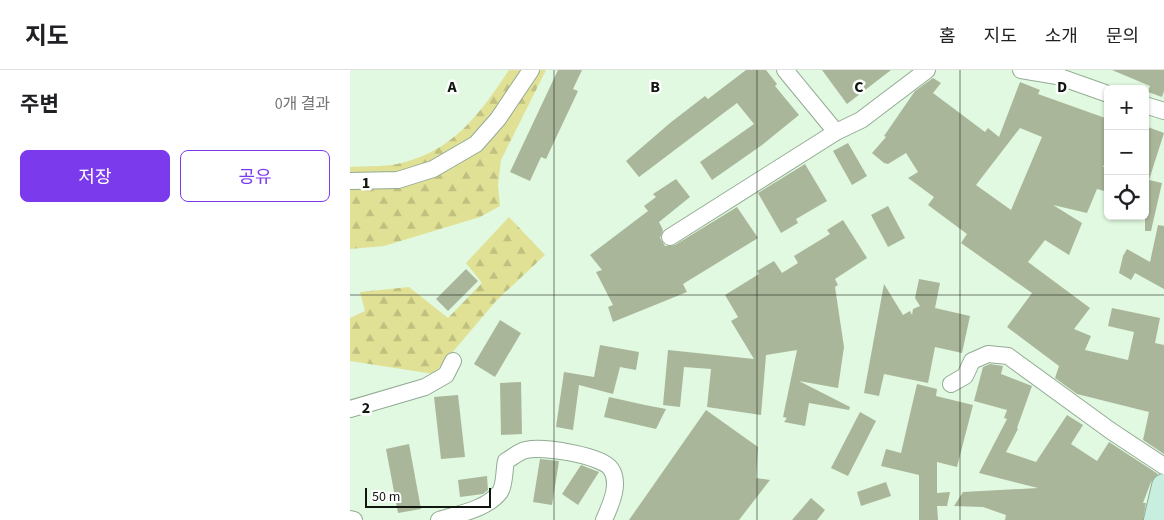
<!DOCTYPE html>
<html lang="ko">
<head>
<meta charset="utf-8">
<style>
	body { margin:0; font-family:"Source Sans 3","Noto Sans KR",sans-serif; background:#f6f6f6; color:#202124 }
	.controls { position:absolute; right:15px; top:15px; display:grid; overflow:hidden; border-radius:8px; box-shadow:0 1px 4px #0004 }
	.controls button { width:45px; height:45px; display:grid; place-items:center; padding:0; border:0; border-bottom:1px solid #e0e0e0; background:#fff; color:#202124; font:25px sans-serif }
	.scale { position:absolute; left:15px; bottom:12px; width:126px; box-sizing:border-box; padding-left:5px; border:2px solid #0e160e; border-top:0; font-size:14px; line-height:18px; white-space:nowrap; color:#0e160e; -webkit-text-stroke:4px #fefefe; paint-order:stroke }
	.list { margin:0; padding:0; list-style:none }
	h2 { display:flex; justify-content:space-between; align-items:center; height:65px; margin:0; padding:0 20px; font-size:21px }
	h2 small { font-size:16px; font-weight:400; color:#757577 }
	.actions { display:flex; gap:10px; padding:15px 20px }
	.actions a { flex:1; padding:11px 0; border:1px solid #7c3aed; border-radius:8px; text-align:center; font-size:18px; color:#7c3aed }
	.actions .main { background:#7c3aed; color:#fff }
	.icon { flex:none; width:28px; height:28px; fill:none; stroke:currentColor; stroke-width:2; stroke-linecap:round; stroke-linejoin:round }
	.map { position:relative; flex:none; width:814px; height:450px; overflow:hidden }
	header { display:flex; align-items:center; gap:30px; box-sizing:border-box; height:70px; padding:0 25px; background:#fff; border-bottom:1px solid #e0e0e0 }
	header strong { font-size:24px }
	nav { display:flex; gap:28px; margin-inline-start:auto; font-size:18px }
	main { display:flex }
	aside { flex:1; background:#fff }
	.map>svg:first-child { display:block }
	.forest { fill:url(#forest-firs) }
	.building { fill:#aab69a; fill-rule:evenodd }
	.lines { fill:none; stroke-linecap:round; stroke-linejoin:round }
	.street-casing { stroke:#93ab94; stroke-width:18 }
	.secondary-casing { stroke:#93ab94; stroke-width:26 }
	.street { stroke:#fff; stroke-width:16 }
	.secondary { stroke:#c7eedf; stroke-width:24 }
	.grid { fill:none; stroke:#0e160e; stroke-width:1; stroke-opacity:0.55 }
	.grid-label { font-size:16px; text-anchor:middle; font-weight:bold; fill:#0e160e; stroke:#fefefe; stroke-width:5; stroke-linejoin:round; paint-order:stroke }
</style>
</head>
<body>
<header>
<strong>지도</strong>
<nav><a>홈</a><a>지도</a><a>소개</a><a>문의</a></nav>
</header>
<main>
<aside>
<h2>주변<small>0개 결과</small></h2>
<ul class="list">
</ul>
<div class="actions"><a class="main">저장</a><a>공유</a></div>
</aside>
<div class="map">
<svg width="814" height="450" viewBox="0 0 814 450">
	<defs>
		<pattern id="forest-firs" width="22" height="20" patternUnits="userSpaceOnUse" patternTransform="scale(1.25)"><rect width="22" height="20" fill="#e1e196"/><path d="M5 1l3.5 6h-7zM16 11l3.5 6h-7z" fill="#c0c080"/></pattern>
	</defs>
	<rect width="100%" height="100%" fill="#e0f9e0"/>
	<!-- forest -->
	<g class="forest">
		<path d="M 159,0 L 174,0 C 147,38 124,76 81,96 C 59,106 24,105 0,107 L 0,97 C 15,96 32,97 47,94 C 103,82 129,45 159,0 Z"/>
		<path d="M 186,0 L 196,0 L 151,90 L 148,115 L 150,136 L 130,147 L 34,176 L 0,179 L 0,117 C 26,114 54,112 80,107 C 131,95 159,38 186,0 Z"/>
		<path d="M 159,147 L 195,185 L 146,231 L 84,304 L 0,291 L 0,248 L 15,241 L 10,222 L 59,217 L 98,248 L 132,213 L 116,193 Z"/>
	</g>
	<!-- building -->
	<g class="building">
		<path d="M 208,0 L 232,0 L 223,19 L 228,21 L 196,89 L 191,87 L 180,111 L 160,102 Z"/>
		<path d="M 396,0 L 416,0 L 427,14 L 425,16 L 449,45 L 412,75 L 362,110 L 350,92 L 404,54 L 387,33 L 289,107 L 276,91 L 320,53 L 355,26 L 358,29 Z"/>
		<path d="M 472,0 L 541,0 L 497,34 Z"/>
		<path d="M 762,0 L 814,0 L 814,21 L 812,27 L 798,22 L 800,16 Z"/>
		<path d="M 583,8 L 591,13 L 583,23 L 635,62 L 638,58 L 649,67 L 670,12 L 690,20 L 688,24 L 758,49 L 758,85 L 753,97 L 758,98 L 758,122 L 747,119 L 737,143 L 703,135 L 732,153 L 719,185 L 695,170 L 678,192 L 740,238 L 724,259 L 741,266 L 735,280 L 778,290 L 784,262 L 758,256 L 762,238 L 810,248 L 805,273 L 814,275 L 814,384 L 793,370 L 799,342 L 727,324 L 705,308 L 709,296 L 657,257 L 682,223 L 611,173 L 617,164 L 578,135 L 584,127 L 558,108 L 568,102 L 556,83 L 538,94 L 534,93 L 522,83 L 536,67 L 534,66 L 565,21 ZM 670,58 L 692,67 L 661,140 L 626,115 Z"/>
		<path d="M 795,56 L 814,63 L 799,110 L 812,113 L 801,161 L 795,161 Z"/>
		<path d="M 498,73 L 517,106 L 502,115 L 483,81 Z"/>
		<path d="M 455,94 L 477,131 L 446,149 L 448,153 L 431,163 L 408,123 Z"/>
		<path d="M 326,109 L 340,127 L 309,152 L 313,160 L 310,168 L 315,176 L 325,175 L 387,137 L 408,168 L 333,214 L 337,222 L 263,252 L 258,237 L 263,235 L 246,202 L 252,200 L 240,185 L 298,141 L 294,136 L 306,127 L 303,124 Z"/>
		<path d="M 538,136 L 555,168 L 538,177 L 521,145 Z"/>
		<path d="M 493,150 L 517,188 L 485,209 L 488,215 L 485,217 L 494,277 L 488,318 L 449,311 L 500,337 L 499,340 L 459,333 L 455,356 L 434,352 L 437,348 L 433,347 L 447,280 L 416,285 L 411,345 L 357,337 L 361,299 L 334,297 L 330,337 L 313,335 L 318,280 L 404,289 L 381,251 L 388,247 L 375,225 L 409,204 L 407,201 L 424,191 L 432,203 L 448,193 L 444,186 L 480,164 L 477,160 Z"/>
		<path d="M 808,155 L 814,156 L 814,219 L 785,203 L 781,210 L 769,203 L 773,186 L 777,179 L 800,192 Z"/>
		<path d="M 116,199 L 128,211 L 98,241 L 86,229 Z"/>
		<path d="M 569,209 L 590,213 L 585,238 L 620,246 L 612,283 L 585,277 L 578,313 L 534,304 L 529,326 L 514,323 L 534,214 L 553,245 L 560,241 L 562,245 L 563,239 L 570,236 L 565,228 Z"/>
		<path d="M 150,250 L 171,263 L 145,307 L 124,294 Z"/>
		<path d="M 250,275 L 289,282 L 286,300 L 270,297 L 263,324 L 229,315 L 223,360 L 206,357 L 214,302 L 244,307 Z"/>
		<path d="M 640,294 L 653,296 L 651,304 L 682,316 L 667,358 L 668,359 L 656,382 L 686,392 L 717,345 L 733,355 L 721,374 L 747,391 L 759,372 L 808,404 L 801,412 L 793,433 L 796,433 L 793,450 L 655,450 L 656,445 L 633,437 L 604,436 L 613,422 L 688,418 L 629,403 L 657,349 L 654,348 L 657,340 L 624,331 L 633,297 Z"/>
		<path d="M 171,312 L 172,364 L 151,365 L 150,313 Z"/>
		<path d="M 567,314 L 587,319 L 586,326 L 623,335 L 607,397 L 587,392 L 587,423 L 600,422 L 597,436 L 587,436 L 588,450 L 569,450 L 569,405 L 531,396 L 536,379 L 551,383 Z"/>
		<path d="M 108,325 L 115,387 L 91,389 L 84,327 Z"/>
		<path d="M 259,327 L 295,335 L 316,339 L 306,359 L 254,347 Z"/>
		<path d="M 356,340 L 408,377 L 406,408 L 420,410 L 389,450 L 279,450 Z"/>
		<path d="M 510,342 L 526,351 L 498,406 L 481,398 Z"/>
		<path d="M 59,374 L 71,439 L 48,443 L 36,379 Z"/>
		<path d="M 190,389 L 209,391 L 202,435 L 183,432 Z"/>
		<path d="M 231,395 L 249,402 L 228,435 L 212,424 Z"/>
		<path d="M 137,406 L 138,420 L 133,424 L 110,427 L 108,410 Z"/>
		<path d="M 536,412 L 541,426 L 511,436 L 507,422 Z"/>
		<path d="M 461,428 L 475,440 L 467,450 L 442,450 Z"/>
	</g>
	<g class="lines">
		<defs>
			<g id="street">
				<path d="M 435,0 L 486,62"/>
				<path d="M 671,0 L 707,6 L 758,24"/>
				<path d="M 795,35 L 814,41"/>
				<path d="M 0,111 L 48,110 L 83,99 L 126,74 L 148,49 L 181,0"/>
				<path d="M 320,167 L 486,62 L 511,50 L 577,0"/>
				<path d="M 601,314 L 615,306 L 622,291 L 638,284 L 658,286 L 761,361 L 814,396"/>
				<path d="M 0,339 L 75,317 L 96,305 L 103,291"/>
				<path d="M 0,449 L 4,450"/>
				<path d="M 89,450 C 109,444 137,439 150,422 C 155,415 154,399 156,391 C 162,388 169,381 176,380 C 192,376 252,385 261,399 C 271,414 260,436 254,450"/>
			</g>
			<path id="secondary" d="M 806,450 L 814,416"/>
		</defs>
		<!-- street casing -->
		<use href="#street" class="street-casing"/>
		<!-- secondary casing -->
		<use href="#secondary" class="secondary-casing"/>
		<!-- street -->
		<use href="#street" class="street"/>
		<!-- secondary -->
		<use href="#secondary" class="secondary"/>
	</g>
	<!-- grid -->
	<path class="grid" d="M 204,0 L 204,450M 407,0 L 407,450M 610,0 L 610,450M 0,225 L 814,225"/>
	<g class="grid-label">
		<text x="102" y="22">A</text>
		<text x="305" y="22">B</text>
		<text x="509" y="22">C</text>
		<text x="712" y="22">D</text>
		<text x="16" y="118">1</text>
		<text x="16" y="343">2</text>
	</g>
</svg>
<div class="controls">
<button>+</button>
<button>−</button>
<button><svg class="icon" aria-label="locate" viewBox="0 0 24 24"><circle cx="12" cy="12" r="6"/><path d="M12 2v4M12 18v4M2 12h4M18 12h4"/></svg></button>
</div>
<div class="scale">50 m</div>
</div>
</main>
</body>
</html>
